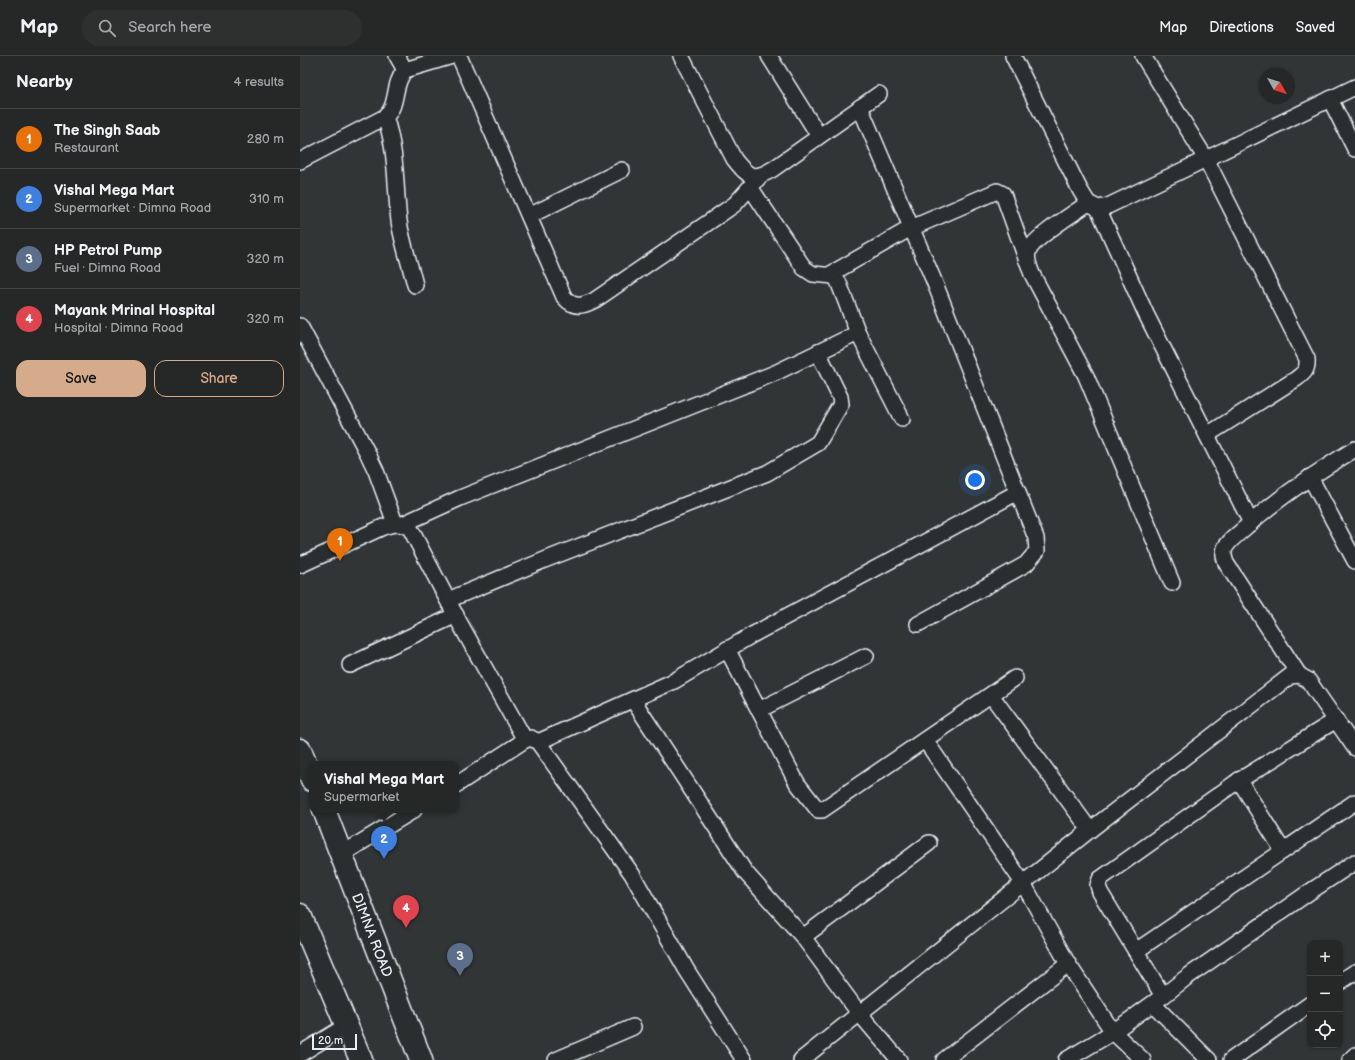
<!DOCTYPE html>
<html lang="en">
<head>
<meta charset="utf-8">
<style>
	body { margin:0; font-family:"Balsamiq Sans",sans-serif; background:#2e3030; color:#f1f3f6 }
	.controls { position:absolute; right:12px; bottom:12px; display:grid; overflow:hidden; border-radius:8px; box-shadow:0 1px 3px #0004 }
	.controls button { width:36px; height:36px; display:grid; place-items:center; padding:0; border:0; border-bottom:1px solid #424445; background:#262828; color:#f1f3f6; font:20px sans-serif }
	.compass { position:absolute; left:959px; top:12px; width:36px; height:36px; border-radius:50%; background:#262828; box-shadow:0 1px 3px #0004; rotate:129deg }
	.scale { position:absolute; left:12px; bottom:10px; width:45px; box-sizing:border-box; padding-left:4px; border:2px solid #e8f1f8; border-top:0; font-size:11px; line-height:14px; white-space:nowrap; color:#e8f1f8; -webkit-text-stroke:3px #2a2d2e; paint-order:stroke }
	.you { position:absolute; left:675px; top:424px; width:14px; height:14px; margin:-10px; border:3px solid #fff; border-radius:50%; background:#1a73e8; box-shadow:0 0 0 6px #1a73e833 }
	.badge { display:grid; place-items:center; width:26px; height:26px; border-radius:50%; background:#d6ab8b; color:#fff; font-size:13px; font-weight:700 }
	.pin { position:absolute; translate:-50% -33px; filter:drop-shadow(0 1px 2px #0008) }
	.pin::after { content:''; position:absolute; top:21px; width:14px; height:12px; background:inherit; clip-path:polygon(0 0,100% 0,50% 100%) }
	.popup { position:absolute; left:9px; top:705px; width:150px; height:52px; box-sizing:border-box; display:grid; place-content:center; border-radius:8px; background:#262828; filter:drop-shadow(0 1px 3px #0005); font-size:13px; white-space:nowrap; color:#a4a6a8 }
	.popup b { font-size:15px; color:#f1f3f6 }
	.popup::after { content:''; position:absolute; left:50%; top:100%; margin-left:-8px; border:8px solid transparent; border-top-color:#262828 }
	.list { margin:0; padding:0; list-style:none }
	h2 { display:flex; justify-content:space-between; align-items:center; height:52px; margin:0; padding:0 16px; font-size:17px }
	h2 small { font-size:13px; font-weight:400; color:#a4a6a8 }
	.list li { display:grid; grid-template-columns:26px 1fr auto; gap:12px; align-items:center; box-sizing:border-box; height:60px; padding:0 16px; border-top:1px solid #424445 }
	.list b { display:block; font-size:15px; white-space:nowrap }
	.list p { margin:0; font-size:13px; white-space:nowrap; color:#a4a6a8 }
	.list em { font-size:13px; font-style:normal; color:#a4a6a8 }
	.actions { display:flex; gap:8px; padding:12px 16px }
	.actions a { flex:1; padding:9px 0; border:1px solid #d6ab8b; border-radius:12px; text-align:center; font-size:14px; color:#d6ab8b }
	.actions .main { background:#d6ab8b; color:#111 }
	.icon { flex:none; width:22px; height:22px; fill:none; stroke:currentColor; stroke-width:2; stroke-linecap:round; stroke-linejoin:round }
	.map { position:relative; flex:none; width:1055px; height:1004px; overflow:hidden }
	header { display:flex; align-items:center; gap:24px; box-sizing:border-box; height:56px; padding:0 20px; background:#262828; border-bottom:1px solid #424445 }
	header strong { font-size:19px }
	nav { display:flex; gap:22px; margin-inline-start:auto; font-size:14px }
	.search { width:280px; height:36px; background:#2e3030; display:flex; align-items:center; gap:10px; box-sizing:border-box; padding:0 14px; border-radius:22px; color:#a4a6a8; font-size:15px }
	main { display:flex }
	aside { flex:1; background:#262828 }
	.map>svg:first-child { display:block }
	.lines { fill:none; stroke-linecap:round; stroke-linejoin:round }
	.street-casing { stroke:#e8f1f8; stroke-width:18 }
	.secondary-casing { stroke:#e8f1f8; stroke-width:25 }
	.street { stroke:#2a2d2e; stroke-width:15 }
	.secondary { stroke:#2a2d2e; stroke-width:22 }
	.labels { text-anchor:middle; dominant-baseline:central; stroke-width:3; stroke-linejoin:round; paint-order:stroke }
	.street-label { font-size:14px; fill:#e8f1f8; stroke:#2a2d2e }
</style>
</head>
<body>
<header>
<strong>Map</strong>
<div class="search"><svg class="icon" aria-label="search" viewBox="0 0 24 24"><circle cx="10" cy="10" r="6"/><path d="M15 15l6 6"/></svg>Search here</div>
<nav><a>Map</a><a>Directions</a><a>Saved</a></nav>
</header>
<main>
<aside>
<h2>Nearby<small>4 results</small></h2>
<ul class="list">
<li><span class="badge" style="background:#e8710a">1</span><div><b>The Singh Saab</b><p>Restaurant</p></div><em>280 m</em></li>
<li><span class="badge" style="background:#3f7fe0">2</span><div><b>Vishal Mega Mart</b><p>Supermarket · Dimna Road</p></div><em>310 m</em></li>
<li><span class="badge" style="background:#5c6f8a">3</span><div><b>HP Petrol Pump</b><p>Fuel · Dimna Road</p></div><em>320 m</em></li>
<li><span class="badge" style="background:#e0444e">4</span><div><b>Mayank Mrinal Hospital</b><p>Hospital · Dimna Road</p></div><em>320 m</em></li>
</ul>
<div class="actions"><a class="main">Save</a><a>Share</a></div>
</aside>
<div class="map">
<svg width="1055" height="1004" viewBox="0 0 1055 1004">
	<rect width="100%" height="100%" fill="#323536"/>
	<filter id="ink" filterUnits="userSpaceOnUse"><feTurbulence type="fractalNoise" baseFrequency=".025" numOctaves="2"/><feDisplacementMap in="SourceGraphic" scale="8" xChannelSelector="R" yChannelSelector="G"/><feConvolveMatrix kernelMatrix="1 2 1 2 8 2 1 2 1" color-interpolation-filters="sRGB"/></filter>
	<g filter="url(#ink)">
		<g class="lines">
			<defs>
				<g id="street">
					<path d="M 97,0 L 105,14"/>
					<path d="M 159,0 L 264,241 C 274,253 283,250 295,244 L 425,155 L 435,148 L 461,119"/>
					<path d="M 381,0 L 434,103 C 448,121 453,125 473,113 L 579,38"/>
					<path d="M 469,0 L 519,80"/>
					<path d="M 713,0 L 780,134 L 788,147 L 798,152 L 808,150 L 906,103 L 1007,303 C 1008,314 1004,317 996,323 L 907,379"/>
					<path d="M 843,0 L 906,103 L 1055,31"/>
					<path d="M 1030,43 L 1055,93"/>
					<path d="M 560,51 L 634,225 L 736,482 L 737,495 L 726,508 L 618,568"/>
					<path d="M 85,61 C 97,95 95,130 99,165 C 102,186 110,208 115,229"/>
					<path d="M 0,105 L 85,61 C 99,49 92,29 105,14 L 152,0"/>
					<path d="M 450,131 L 504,212 L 513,218 L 534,220 L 538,225 L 558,277 L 602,363"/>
					<path d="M 788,147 C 775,157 736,180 729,194 C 725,201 729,210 732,218 L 786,320 L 872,527"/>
					<path d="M 798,152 L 846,258 L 951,467"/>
					<path d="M 229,160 L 322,114"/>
					<path d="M 529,219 L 609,173 L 697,135 L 703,138 L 727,205"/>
					<path d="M 0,270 L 67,396 L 76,415 L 95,467"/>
					<path d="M 1010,421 L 1055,505"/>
					<path d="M 103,468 L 160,442 L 475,317 L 558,277"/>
					<path d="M 0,509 L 83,471 C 94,468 100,466 110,472 L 158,564 L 225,684"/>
					<path d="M 148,544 L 247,503 L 467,417 L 518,387 L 541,348 L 540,341 L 518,296"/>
					<path d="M 427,593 L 497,727 L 518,754 L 522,754 L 715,622"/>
					<path d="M 50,609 L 156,559"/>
					<path d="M 999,619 L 926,507 C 924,501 923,498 925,492 C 930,483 940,477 947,470 C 980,440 1017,416 1055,393"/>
					<path d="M 691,639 L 790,774"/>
					<path d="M 333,644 L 445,816 L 503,881 L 559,957 L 599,1004"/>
					<path d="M 459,654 L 566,600"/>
					<path d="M 625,684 L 723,827 L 768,908 L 813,976 L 843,1004"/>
					<path d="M 238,686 L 374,625 L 452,579 L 718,436"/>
					<path d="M 939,724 L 983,795"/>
					<path d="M 156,729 L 225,684 L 231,682 L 238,686 L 332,818 L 386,913 L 444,1004"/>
					<path d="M 42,798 L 114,754"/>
					<path d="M 503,881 L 629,787"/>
					<path d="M 836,895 L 1055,746"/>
					<path d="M 1040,926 L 1055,916"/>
					<path d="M 863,940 L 800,836 L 798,829 L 800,823 L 935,727 L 1036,664"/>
					<path d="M 853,948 L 909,1004"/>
					<path d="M 0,998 L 46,970"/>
					<path d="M 256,1004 L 333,971"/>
					<path d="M 501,1004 L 790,774 L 990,620 L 999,619 L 1008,624 L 1055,692"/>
					<path d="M 644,1004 L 768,908"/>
					<path d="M 766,1004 L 813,976 L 863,940 L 887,921 L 1008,837 L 1055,806"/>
					<path d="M 931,1004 L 1010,948"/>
					<path d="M 1050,1004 L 1055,999"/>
				</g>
				<g id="secondary">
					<path d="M 0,694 L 12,724"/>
					<path id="s1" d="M 24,754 L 121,1004"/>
					<path d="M 0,859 L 61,1004"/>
				</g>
			</defs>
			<!-- street casing -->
			<use href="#street" class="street-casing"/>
			<!-- secondary casing -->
			<use href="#secondary" class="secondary-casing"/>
			<!-- street -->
			<use href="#street" class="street"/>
			<!-- secondary -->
			<use href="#secondary" class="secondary"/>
		</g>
	</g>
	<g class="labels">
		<!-- street labels -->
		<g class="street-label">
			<text stroke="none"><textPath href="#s1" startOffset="134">DIMNA ROAD</textPath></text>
		</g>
	</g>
</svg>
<div class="controls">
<button>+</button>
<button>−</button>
<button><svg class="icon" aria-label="locate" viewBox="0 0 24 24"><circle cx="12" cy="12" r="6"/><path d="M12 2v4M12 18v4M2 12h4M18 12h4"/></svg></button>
</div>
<svg class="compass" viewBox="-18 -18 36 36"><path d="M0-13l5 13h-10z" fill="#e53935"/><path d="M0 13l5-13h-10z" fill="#a4a6a8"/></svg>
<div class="scale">20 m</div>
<div class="you"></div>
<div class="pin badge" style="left:40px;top:505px;background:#e8710a">1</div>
<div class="pin badge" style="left:84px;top:803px;background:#3f7fe0">2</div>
<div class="popup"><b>Vishal Mega Mart</b>Supermarket</div>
<div class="pin badge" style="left:160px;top:920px;background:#5c6f8a">3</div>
<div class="pin badge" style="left:106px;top:872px;background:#e0444e">4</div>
</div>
</main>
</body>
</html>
